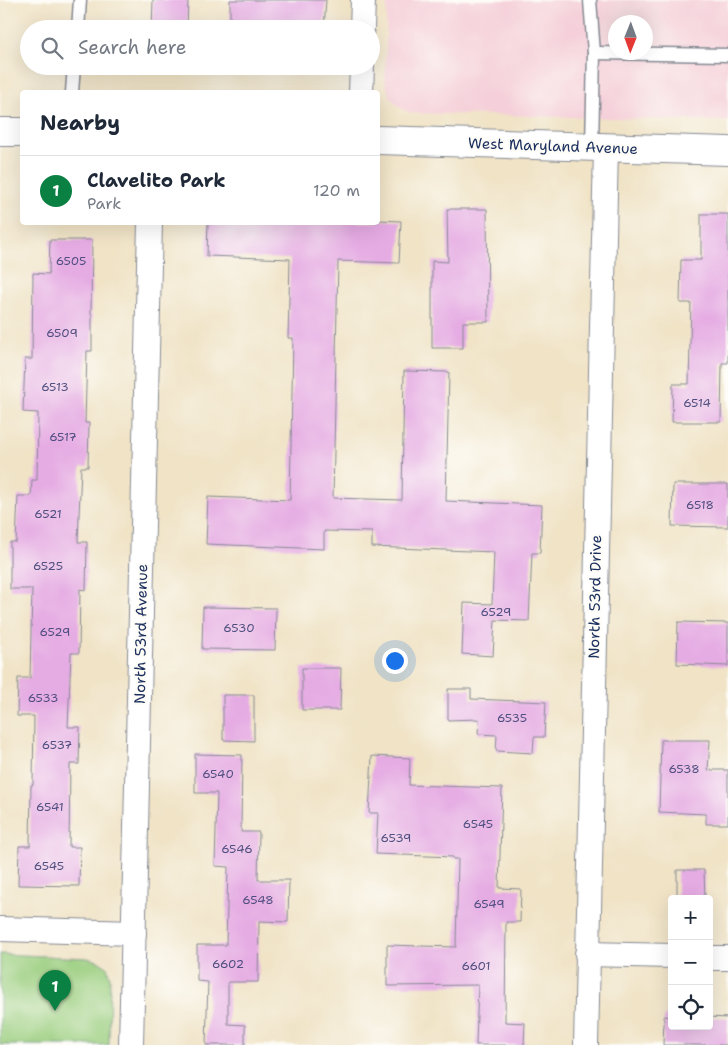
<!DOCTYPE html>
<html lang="en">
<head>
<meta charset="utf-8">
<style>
	body { margin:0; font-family:"Shantell Sans",sans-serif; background:#f6f6f7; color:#1f2937 }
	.controls { position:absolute; right:15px; bottom:15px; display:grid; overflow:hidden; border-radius:5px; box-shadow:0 5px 20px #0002 }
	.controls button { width:45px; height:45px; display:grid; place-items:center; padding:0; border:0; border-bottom:1px solid #e0e1e3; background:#fff; color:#1f2937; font:25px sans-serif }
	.compass { position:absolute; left:608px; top:15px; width:45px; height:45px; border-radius:50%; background:#fff; box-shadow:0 5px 20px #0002; rotate:181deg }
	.you { position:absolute; left:394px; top:660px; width:18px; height:18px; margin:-12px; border:4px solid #fff; border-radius:50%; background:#1a73e8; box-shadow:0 0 0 8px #1a73e833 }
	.badge { display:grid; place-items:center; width:32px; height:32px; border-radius:50%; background:#0b8043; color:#fff; font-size:16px; font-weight:700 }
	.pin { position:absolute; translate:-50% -41px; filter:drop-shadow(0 1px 2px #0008) }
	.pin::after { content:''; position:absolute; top:26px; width:18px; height:15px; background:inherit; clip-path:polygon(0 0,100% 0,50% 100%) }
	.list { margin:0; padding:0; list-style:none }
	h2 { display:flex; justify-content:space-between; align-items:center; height:65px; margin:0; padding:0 20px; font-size:21px }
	h2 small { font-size:16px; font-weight:400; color:#747a83 }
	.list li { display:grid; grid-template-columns:32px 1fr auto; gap:15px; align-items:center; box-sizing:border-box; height:70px; padding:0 20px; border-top:1px solid #e0e1e3 }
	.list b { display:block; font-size:19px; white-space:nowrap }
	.list p { margin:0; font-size:16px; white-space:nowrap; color:#747a83 }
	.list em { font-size:16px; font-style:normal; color:#747a83 }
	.icon { flex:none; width:28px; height:28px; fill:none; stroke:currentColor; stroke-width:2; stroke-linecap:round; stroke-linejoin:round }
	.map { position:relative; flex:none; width:728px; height:1045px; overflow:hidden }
	.search { position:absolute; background:#fff; box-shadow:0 5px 20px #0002; left:20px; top:20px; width:360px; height:55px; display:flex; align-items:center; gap:12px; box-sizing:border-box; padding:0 18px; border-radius:28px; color:#747a83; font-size:19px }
	.panel { position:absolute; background:#fff; box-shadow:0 5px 20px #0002; left:20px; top:90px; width:360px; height:135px; border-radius:5px }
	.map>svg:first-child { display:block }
	.built { fill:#f5cfd9; fill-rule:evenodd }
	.green { fill:#9ace7e; stroke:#5a7e6e }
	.building { fill:#e5abe3 }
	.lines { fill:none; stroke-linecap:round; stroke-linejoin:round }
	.lane-casing { stroke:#868992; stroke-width:15 }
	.street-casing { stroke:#868992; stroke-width:26 }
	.secondary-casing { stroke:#868992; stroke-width:30 }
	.lane { stroke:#fff; stroke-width:12 }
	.street { stroke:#fff; stroke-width:24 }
	.secondary { stroke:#fff; stroke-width:28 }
	.labels { text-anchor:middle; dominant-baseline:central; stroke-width:4.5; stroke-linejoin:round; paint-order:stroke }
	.number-label { font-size:12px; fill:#4e4e7f }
	.street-label { font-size:15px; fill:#1b2f5e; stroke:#fdfcf7 }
</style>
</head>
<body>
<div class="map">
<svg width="728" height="1045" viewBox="0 0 728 1045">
	<rect width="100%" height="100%" fill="#fdfcf7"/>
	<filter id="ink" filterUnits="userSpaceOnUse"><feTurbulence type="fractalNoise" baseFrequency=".02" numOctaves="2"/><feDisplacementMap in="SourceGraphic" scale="10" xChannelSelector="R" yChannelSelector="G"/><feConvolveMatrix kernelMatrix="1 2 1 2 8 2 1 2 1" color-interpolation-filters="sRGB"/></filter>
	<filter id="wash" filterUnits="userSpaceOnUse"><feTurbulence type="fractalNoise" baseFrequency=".0096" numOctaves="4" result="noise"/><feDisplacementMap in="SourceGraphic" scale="20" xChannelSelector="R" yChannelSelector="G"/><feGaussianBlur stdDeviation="1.12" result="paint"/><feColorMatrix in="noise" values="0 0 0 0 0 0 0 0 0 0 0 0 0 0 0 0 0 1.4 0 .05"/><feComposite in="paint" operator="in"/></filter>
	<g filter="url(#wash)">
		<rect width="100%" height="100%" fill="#f0e3c6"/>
		<!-- built -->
		<path class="built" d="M 387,0 L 728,0 L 728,121 L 410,113 L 398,106 L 390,97 L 385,81 ZM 616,22 L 646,22 L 646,52 L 616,52 Z"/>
		<!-- green -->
		<path class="green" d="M 0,954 L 87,958 L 98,961 L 107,967 L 110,977 L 109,1045 L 0,1045 Z"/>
		<g id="blocks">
			<!-- building -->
			<g class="building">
				<path d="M 153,0 L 188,0 L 187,29 L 152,29 Z"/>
				<path d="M 230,0 L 326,0 L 324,29 L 230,29 Z"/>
				<path d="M 447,209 L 487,209 L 488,322 L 463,322 L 463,348 L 432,348 L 432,261 L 448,262 Z"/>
				<path d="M 701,214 L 728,214 L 728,363 L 722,363 L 721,422 L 672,422 L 673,384 L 689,384 L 691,303 L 680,303 L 681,260 L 701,260 Z"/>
				<path d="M 378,220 L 401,221 L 399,263 L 338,261 L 333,498 L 402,500 L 404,371 L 449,372 L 446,501 L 542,505 L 540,553 L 532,553 L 529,621 L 495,620 L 493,656 L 462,654 L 464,603 L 492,604 L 494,552 L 372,547 L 372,532 L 324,531 L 324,549 L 206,544 L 208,497 L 290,500 L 293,338 L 288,338 L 290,259 L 207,256 L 208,222 L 378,222 Z"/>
				<path d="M 50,240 L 92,240 L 91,315 L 92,315 L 92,351 L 87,351 L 85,423 L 89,423 L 88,467 L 81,467 L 78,542 L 87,542 L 86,590 L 80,589 L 79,653 L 71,653 L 68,727 L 80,727 L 79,764 L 70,764 L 69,847 L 80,847 L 79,886 L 18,885 L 19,846 L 30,846 L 31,785 L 33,785 L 34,716 L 17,716 L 18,678 L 30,678 L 32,589 L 10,589 L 10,542 L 16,542 L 18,496 L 31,496 L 32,480 L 37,480 L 38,413 L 23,412 L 25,359 L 32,359 L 33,273 L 49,274 Z"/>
				<path d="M 673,484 L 728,484 L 728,527 L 672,526 Z"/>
				<path d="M 203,607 L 276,608 L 275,650 L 202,649 Z"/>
				<path d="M 678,622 L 728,623 L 728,666 L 677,664 Z"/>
				<path d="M 302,668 L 341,668 L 340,710 L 302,710 Z"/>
				<path d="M 448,689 L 471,689 L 471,699 L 546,702 L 544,737 L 534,737 L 533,753 L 496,751 L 497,735 L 478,734 L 479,719 L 448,720 Z"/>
				<path d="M 223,695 L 254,695 L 254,741 L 223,740 Z"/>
				<path d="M 661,740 L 710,740 L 708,770 L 728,770 L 728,824 L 706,824 L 706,814 L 659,812 Z"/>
				<path d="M 195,754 L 242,755 L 241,832 L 259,832 L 258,880 L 289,880 L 288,922 L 259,921 L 258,982 L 228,982 L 228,1024 L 245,1025 L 245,1045 L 206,1045 L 208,982 L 197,981 L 197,945 L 226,945 L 228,867 L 215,866 L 217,793 L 195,793 Z"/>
				<path d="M 372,756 L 410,758 L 409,785 L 502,788 L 499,888 L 521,889 L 520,922 L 506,922 L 505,1022 L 525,1023 L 524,1045 L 476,1045 L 478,985 L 387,986 L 387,945 L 456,947 L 458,859 L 453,859 L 453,857 L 376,854 L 378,813 L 369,813 Z"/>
				<path d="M 677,870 L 704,870 L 705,899 L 677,899 Z"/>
				<path d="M 664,1016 L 672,1017 L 672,1026 L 709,1026 L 709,1017 L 728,1018 L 727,1045 L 663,1045 Z"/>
			</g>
		</g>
	</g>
	<g filter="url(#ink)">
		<use href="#blocks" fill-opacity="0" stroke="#868992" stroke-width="1"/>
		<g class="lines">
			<defs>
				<g id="lane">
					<path d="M 590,0 L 594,53 L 592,147"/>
					<path d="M 78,29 L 80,0"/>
					<path d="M 594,53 L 728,55"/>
					<path d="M 72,92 L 74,66"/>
				</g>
				<g id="street">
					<path d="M 362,29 L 363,0"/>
					<path d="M 361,92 L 362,66"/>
					<path d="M 0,929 L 134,933"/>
					<path d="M 587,954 L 672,956"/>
					<path d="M 709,958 L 728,958"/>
					<path d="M 131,1045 L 150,222"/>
					<path d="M 586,1045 L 606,148"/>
				</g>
				<g id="secondary">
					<path d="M 0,132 L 22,132"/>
					<path d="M 378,140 L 728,151"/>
				</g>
			</defs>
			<!-- lane casing -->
			<use href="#lane" class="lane-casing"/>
			<!-- street casing -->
			<use href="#street" class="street-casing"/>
			<!-- secondary casing -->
			<use href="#secondary" class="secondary-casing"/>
			<!-- lane -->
			<use href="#lane" class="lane"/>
			<!-- street -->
			<use href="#street" class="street"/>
			<!-- secondary -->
			<use href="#secondary" class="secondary"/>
		</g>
	</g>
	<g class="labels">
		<!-- number labels -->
		<g class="number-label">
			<text x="71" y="261">6505</text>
			<text x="62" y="333">6509</text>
			<text x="55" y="387">6513</text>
			<text x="697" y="403">6514</text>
			<text x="63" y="437">6517</text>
			<text x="700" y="505">6518</text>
			<text x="48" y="514">6521</text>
			<text x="48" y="566">6525</text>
			<text x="496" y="612">6529</text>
			<text x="239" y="628">6530</text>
			<text x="55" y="632">6529</text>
			<text x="43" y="698">6533</text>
			<text x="512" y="718">6535</text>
			<text x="57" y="745">6537</text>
			<text x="684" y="769">6538</text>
			<text x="218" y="774">6540</text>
			<text x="50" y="807">6541</text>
			<text x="478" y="824">6545</text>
			<text x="396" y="838">6539</text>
			<text x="237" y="849">6546</text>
			<text x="49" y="866">6545</text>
			<text x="258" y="900">6548</text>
			<text x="489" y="904">6549</text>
			<text x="228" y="964">6602</text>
			<text x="476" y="966">6601</text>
		</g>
		<!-- street labels -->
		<g class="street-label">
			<text transform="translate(553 146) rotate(2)">West Maryland Avenue</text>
			<text transform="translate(595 597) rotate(-89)">North 53rd Drive</text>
			<text transform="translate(141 634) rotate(-89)">North 53rd Avenue</text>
		</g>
	</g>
</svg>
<div class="controls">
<button>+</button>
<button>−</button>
<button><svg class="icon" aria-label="locate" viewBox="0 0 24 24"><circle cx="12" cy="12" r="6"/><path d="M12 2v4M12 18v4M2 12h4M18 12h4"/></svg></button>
</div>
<svg class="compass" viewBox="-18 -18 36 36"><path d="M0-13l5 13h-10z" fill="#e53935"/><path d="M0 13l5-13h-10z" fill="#747a83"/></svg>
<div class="you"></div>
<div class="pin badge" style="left:55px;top:1011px">1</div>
<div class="search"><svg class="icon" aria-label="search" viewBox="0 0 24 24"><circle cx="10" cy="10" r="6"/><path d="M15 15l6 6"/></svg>Search here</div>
<section class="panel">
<h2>Nearby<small></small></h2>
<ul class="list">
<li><span class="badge">1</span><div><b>Clavelito Park</b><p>Park</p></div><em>120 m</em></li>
</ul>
</section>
</div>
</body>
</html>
